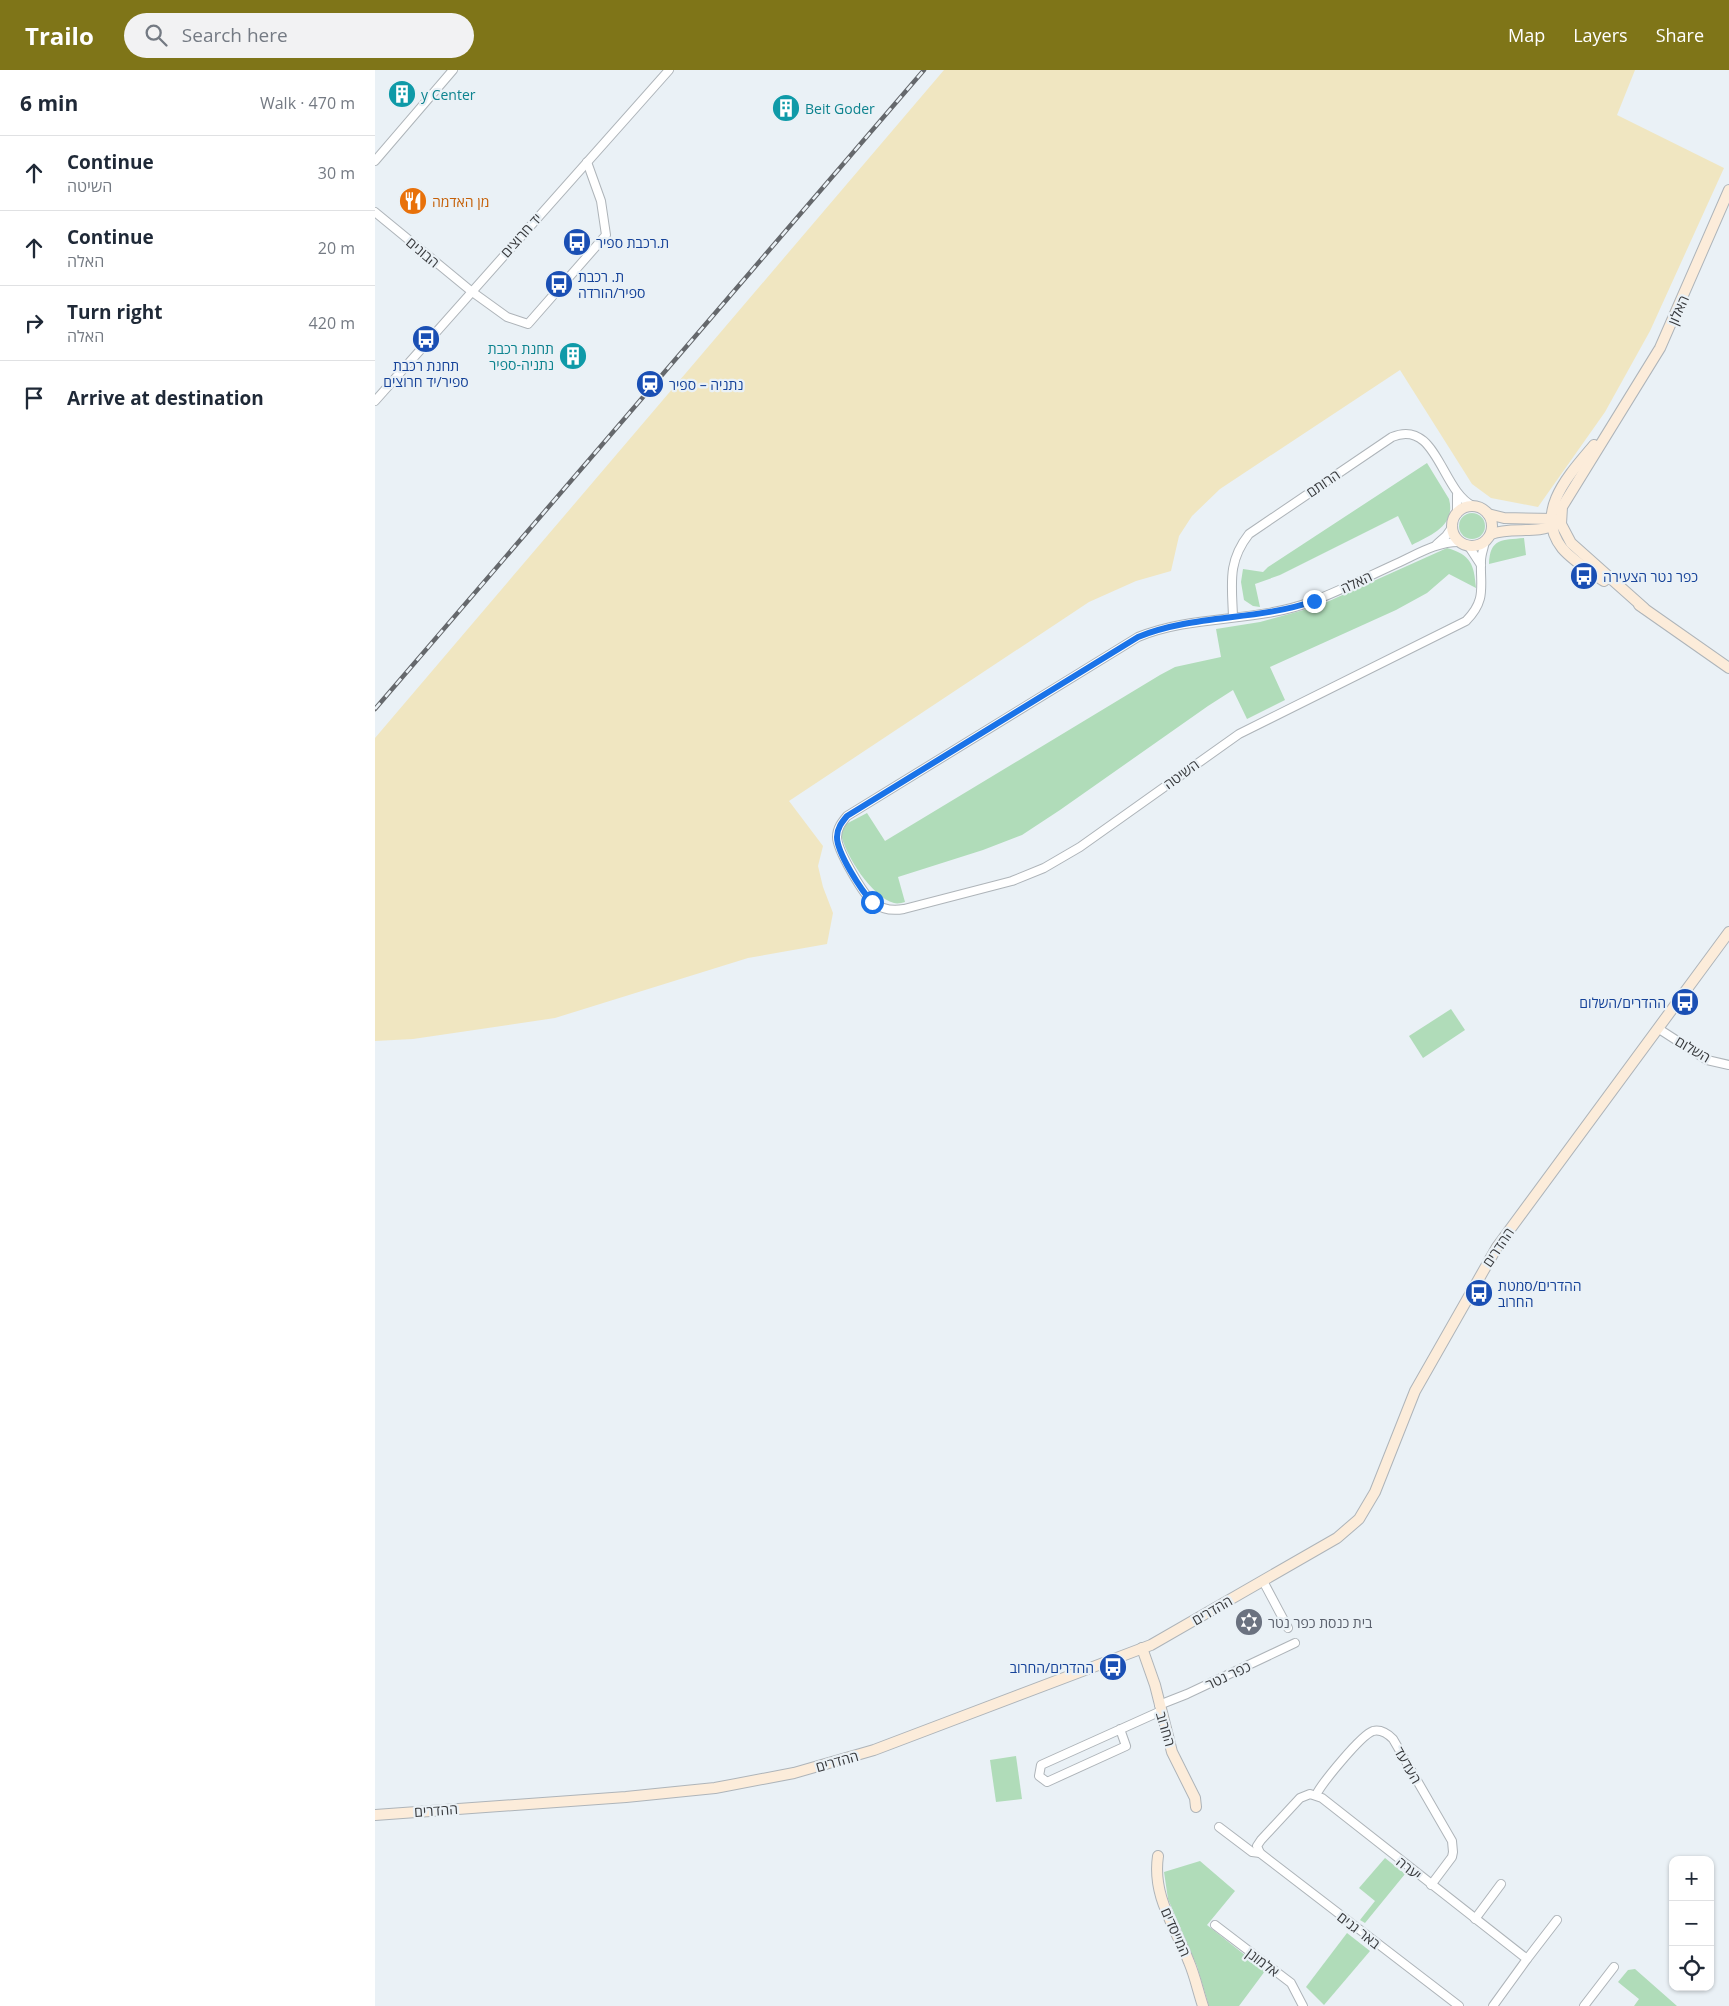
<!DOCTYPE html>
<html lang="en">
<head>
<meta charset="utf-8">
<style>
	body { margin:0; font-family:"Open Sans","Noto Sans Hebrew",sans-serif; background:#f2f2f3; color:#1f2937 }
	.controls { position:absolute; right:15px; bottom:15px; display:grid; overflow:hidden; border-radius:10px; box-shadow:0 1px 4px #0004 }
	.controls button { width:45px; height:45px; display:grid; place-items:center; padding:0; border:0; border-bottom:1px solid #e0e1e3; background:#fff; color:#1f2937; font:25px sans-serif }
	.stop { position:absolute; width:15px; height:15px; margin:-11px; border:4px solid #1a73e8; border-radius:50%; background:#fff }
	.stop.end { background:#1a73e8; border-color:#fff; box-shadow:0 1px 5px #0008 }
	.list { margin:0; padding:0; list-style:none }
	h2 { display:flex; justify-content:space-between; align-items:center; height:65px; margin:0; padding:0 20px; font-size:21px }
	h2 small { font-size:16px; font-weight:400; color:#747a83 }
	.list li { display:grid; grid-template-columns:32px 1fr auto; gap:15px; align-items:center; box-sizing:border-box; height:75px; padding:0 20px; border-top:1px solid #e0e1e3 }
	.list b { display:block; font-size:19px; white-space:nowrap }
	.list p { margin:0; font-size:16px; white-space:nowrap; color:#747a83 }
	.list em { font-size:16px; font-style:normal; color:#747a83 }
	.icon { flex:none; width:28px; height:28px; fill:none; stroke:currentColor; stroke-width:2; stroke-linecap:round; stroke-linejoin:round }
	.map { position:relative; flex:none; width:1354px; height:1936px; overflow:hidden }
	header { display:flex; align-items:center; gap:30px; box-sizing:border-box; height:70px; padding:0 25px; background:#7f7518; color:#fff }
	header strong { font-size:24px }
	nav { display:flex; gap:28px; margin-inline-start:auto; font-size:18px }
	.search { width:350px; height:45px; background:#f2f2f3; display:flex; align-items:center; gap:12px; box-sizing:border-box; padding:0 18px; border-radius:28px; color:#747a83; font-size:19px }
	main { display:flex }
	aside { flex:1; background:#fff }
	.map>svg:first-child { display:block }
	.green { fill:#b0dcb9 }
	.sand { fill:#f0e6c1 }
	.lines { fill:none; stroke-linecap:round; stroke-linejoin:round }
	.street-casing { stroke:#aeb4b9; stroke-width:10 }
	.secondary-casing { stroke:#aeb4b9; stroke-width:12 }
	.street { stroke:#fff; stroke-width:8 }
	.secondary { stroke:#fcecda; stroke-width:10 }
	.rail-casing { stroke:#65686c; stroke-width:4.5 }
	.rail { stroke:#eaf1f6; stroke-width:2.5; stroke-dasharray:8; stroke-linecap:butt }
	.route { stroke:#1a73e8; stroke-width:6 }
	.labels { text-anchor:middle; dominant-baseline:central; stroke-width:4.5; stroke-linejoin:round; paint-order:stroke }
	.culture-label { font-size:14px; fill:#0d838f; stroke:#eaf1f6; text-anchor:start }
	.food-label { font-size:14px; fill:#c56008; stroke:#eaf1f6; text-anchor:start }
	.street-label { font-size:14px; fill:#383a3d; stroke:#eaf1f6 }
	.transit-label { font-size:14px; fill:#164399; stroke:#eaf1f6; text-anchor:start }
	.worship-label { font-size:14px; fill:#5b616d; stroke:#eaf1f6; text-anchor:start }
</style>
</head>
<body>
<header>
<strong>Trailo</strong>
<div class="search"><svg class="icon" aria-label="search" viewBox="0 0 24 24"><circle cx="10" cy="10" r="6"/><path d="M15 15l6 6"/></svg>Search here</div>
<nav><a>Map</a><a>Layers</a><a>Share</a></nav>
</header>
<main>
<aside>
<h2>6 min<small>Walk · 470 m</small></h2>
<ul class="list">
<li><svg class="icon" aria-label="ahead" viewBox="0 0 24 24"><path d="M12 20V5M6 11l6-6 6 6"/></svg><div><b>Continue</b><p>השיטה</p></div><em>30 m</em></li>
<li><svg class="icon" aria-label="ahead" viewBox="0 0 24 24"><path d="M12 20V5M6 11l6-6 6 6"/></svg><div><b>Continue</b><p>האלה</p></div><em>20 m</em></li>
<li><svg class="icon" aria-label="right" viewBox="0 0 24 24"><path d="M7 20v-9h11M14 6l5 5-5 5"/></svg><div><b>Turn right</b><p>האלה</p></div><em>420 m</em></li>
<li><svg class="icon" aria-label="arrive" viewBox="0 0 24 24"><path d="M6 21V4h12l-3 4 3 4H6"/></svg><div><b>Arrive at destination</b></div></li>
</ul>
</aside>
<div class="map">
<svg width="1354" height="1936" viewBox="0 0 1354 1936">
	<rect width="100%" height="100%" fill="#eaf1f6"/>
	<!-- green -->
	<g class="green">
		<path d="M 1052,393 L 1074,429 C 1081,456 1056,465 1037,475 L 1023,446 L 905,505 L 880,514 L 885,537 L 878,536 L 869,530 L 866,512 L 868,499 L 888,502 L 893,497 Z"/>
		<circle cx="1097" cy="456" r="13"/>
		<path d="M 1149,468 L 1151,485 L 1114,494 C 1115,468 1127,470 1149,468 Z"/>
		<path d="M 1072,478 C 1096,485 1099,494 1101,518 L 1074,504 L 1052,523 L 1021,540 L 895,597 L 910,630 L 872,649 L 858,620 L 833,636 L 685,740 L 647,765 L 608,780 L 523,807 L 530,832 C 527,833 522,834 519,833 C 497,827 470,785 466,764 L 471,754 L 492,743 L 510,771 L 785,605 L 800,597 L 846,587 L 841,559 L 885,552 L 943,536 Z"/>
		<path d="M 1076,939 L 1090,960 L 1048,988 L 1034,966 Z"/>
		<path d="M 641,1686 L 647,1729 L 621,1732 L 615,1690 Z"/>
		<path d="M 1010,1788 L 1030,1804 L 990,1853 L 985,1850 L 1000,1831 L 984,1818 Z"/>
		<path d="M 825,1791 L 860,1821 L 832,1855 L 890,1901 L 864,1936 L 834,1936 L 822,1896 L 793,1829 L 789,1802 Z"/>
		<path d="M 972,1863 L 995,1881 L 949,1935 L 931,1917 Z"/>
		<path d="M 1260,1899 L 1302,1936 L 1259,1936 L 1264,1929 L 1243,1912 L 1253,1900 Z"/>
	</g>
	<!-- sand -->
	<path class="sand" d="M 569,0 L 1260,0 L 1242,45 L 1349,98 L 1275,261 L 1230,342 L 1163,437 L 1116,428 L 1097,414 L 1025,300 L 845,419 L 817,446 L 804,466 L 796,501 L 761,511 L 714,532 L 414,731 L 448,776 L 443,796 L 448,817 L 458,843 L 452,874 L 373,888 L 180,948 L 38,969 L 0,971 L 0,668 Z"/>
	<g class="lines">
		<defs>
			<g id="street">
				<path d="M 0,91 L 78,0"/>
				<path d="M 0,142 L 96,221 L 132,247 L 153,254 L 231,165 L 226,131 L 212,92"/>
				<path d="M 0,331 L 294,0"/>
				<path d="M 1082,425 L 1082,444"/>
				<path d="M 1086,472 C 1064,471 1044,483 1025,492 C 996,505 967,520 938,531 C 882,553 819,544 763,567 L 472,746 C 467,752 462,758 462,767 C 462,780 489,826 499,833 C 508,840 518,841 529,839 L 637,811 L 669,798 L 705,777 L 864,664 L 1091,551 C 1112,530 1105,516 1106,491 C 1106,484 1109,478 1110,471"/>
				<path d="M 1062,474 L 1071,466 L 1078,456"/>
				<path d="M 1093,475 L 1106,495"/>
				<path d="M 858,547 C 857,514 852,492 874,464 L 1017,367 C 1062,348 1066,421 1098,436"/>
				<path d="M 1284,959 L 1332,990 L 1354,995"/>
				<path d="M 888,1511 L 913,1558"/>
				<path d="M 784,1635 L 812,1624 L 920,1573"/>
				<path d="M 745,1659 L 751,1676 L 672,1712 L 664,1706 L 666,1695 L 786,1641"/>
				<path d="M 941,1725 C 947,1713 986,1665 998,1661 C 1006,1659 1012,1663 1018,1669 L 1077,1771 L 1078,1782 L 1077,1787 L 1056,1815"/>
				<path d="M 844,1757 L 877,1782 L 885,1783 L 1084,1936"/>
				<path d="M 885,1783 L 882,1776 L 886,1770 L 925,1728 L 935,1724 L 947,1728 L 1152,1889 L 1118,1936"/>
				<path d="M 1100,1849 L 1126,1814"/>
				<path d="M 840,1855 L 916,1913 L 928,1936"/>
				<path d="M 1152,1889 L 1182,1850"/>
				<path d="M 1209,1936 L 1239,1897"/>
			</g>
			<g id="secondary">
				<path d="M 1219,375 C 1196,403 1158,441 1187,478 C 1198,491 1215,501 1229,511"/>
				<circle cx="1097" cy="456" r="20"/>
				<path d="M 1113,444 L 1129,448 L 1180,449"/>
				<path d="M 1116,464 C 1136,456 1162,465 1181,454"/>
				<path d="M 1264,535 L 1354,598"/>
				<path d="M 1269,538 L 1196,473 L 1186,454 L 1187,437 L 1285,278 L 1354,120"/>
				<path d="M 767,1578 L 780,1615 L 797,1682 L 820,1728 L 821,1737"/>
				<path d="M 0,1745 L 251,1727 L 340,1718 L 419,1703 L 499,1680 L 776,1575 L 962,1468 L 984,1449 L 1000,1422 L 1040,1321 L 1122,1177 L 1354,862"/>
				<path d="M 783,1786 C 777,1827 800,1856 814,1892 C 820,1906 823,1921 828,1936"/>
			</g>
		</defs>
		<!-- street casing -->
		<use href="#street" class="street-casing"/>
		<!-- secondary casing -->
		<use href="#secondary" class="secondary-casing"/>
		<!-- street -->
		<use href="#street" class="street"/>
		<!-- secondary -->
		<use href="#secondary" class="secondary"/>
		<defs>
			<path id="rail" d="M 0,639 L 549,0"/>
		</defs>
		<!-- rail casing -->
		<use href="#rail" class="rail-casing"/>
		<!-- rail -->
		<use href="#rail" class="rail"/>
	</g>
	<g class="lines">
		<!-- route -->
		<path class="route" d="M 497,832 C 486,820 462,783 462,767 C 462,758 467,752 472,746 L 763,567 C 819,544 882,551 939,531"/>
	</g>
	<!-- icons -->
	<defs>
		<symbol id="building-disc" viewBox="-11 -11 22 22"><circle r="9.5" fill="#0f9aa8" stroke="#eaf1f6"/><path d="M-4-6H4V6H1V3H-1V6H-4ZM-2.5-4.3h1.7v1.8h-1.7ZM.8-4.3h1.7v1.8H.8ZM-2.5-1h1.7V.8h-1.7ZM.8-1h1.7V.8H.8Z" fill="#fff"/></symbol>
		<symbol id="restaurant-disc" viewBox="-11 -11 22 22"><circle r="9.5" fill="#e8710a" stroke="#eaf1f6"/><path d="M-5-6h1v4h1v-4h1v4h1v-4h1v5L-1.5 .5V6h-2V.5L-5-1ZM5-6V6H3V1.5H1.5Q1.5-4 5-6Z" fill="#fff"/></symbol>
		<symbol id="bus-disc" viewBox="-11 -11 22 22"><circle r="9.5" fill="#1a4fb4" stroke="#eaf1f6"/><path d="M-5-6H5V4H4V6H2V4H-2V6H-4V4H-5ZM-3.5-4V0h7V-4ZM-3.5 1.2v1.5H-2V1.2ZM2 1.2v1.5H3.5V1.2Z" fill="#fff"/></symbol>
		<symbol id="station-disc" viewBox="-11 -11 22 22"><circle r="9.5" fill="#1a4fb4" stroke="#eaf1f6"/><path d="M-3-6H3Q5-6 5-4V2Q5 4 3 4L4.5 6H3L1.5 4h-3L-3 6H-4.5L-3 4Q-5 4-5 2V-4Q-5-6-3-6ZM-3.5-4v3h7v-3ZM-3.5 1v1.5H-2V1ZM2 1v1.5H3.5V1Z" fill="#fff"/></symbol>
		<symbol id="synagogue-disc" viewBox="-11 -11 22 22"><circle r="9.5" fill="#6b7280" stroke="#eaf1f6"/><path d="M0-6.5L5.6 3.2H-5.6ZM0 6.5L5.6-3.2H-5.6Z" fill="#fff"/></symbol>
	</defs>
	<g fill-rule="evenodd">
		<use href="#building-disc" x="11" y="8" width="32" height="32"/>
		<use href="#building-disc" x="395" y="22" width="32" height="32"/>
		<use href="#restaurant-disc" x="22" y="115" width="32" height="32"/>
		<use href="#bus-disc" x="186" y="156" width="32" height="32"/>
		<use href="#bus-disc" x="168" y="198" width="32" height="32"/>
		<use href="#bus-disc" x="35" y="253" width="32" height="32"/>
		<use href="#building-disc" x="182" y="270" width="32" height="32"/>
		<use href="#station-disc" x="259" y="298" width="32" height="32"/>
		<use href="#bus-disc" x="1193" y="490" width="32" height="32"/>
		<use href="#bus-disc" x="1294" y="916" width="32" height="32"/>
		<use href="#bus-disc" x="1088" y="1207" width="32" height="32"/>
		<use href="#synagogue-disc" x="858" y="1536" width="32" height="32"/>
		<use href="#bus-disc" x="722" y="1581" width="32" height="32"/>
	</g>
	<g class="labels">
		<!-- culture labels -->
		<g class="culture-label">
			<text x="46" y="24">y Center</text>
			<text x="430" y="38">Beit Goder</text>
			<text x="179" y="278" text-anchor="end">תחנת רכבת<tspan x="179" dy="16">נתניה-ספיר</tspan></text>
		</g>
		<!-- food labels -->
		<g class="food-label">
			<text x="57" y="131">מן האדמה</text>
		</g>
		<!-- street labels -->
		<g class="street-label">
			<text transform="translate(146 165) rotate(-48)">יד חרוצים</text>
			<text transform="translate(48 182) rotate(40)">הבונים</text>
			<text transform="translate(1303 240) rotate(-66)">האלון</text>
			<text transform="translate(948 413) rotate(-34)">הרותם</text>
			<text transform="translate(981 512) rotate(-25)">האלה</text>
			<text transform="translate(806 704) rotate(-36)">השיטה</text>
			<text transform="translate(1318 979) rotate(30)">השלום</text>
			<text transform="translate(1123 1177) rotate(-56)">ההדרים</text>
			<text transform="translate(837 1540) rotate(-30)">ההדרים</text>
			<text transform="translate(853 1605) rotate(-25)">כפר נטר</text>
			<text transform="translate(791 1659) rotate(74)">החרוב</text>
			<text transform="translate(462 1691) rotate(-16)">ההדרים</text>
			<text transform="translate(1033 1695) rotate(60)">העדעד</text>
			<text transform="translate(61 1740) rotate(-4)">ההדרים</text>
			<text transform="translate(1034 1798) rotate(39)">יערה</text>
			<text transform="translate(984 1860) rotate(38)">באר גנים</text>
			<text transform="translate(801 1862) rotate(66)">המייסדים</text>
			<text transform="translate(888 1892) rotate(37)">אלמונן</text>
		</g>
		<!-- transit labels -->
		<g class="transit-label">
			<text x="221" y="172">ת.רכבת ספיר</text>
			<text x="203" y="206">ת. רכבת<tspan x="203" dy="16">ספיר/הורדה</tspan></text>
			<text x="51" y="295" text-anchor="middle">תחנת רכבת<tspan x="51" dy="16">ספיר/יד חרוצים</tspan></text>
			<text x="294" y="314">נתניה – ספיר</text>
			<text x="1228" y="506">כפר נטר הצעירה</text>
			<text x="1291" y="932" text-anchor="end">ההדרים/השלום</text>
			<text x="1123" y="1215">ההדרים/סמטת<tspan x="1123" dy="16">החרוב</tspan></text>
			<text x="719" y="1597" text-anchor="end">ההדרים/החרוב</text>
		</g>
		<!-- worship labels -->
		<g class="worship-label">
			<text x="893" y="1552">בית כנסת כפר נטר</text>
		</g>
	</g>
</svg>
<div class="controls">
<button>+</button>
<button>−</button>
<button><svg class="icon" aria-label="locate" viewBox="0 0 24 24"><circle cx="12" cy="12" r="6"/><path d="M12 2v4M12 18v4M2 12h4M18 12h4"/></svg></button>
</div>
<div class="stop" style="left:497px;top:832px"></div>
<div class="stop end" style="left:939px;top:531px"></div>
</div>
</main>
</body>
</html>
